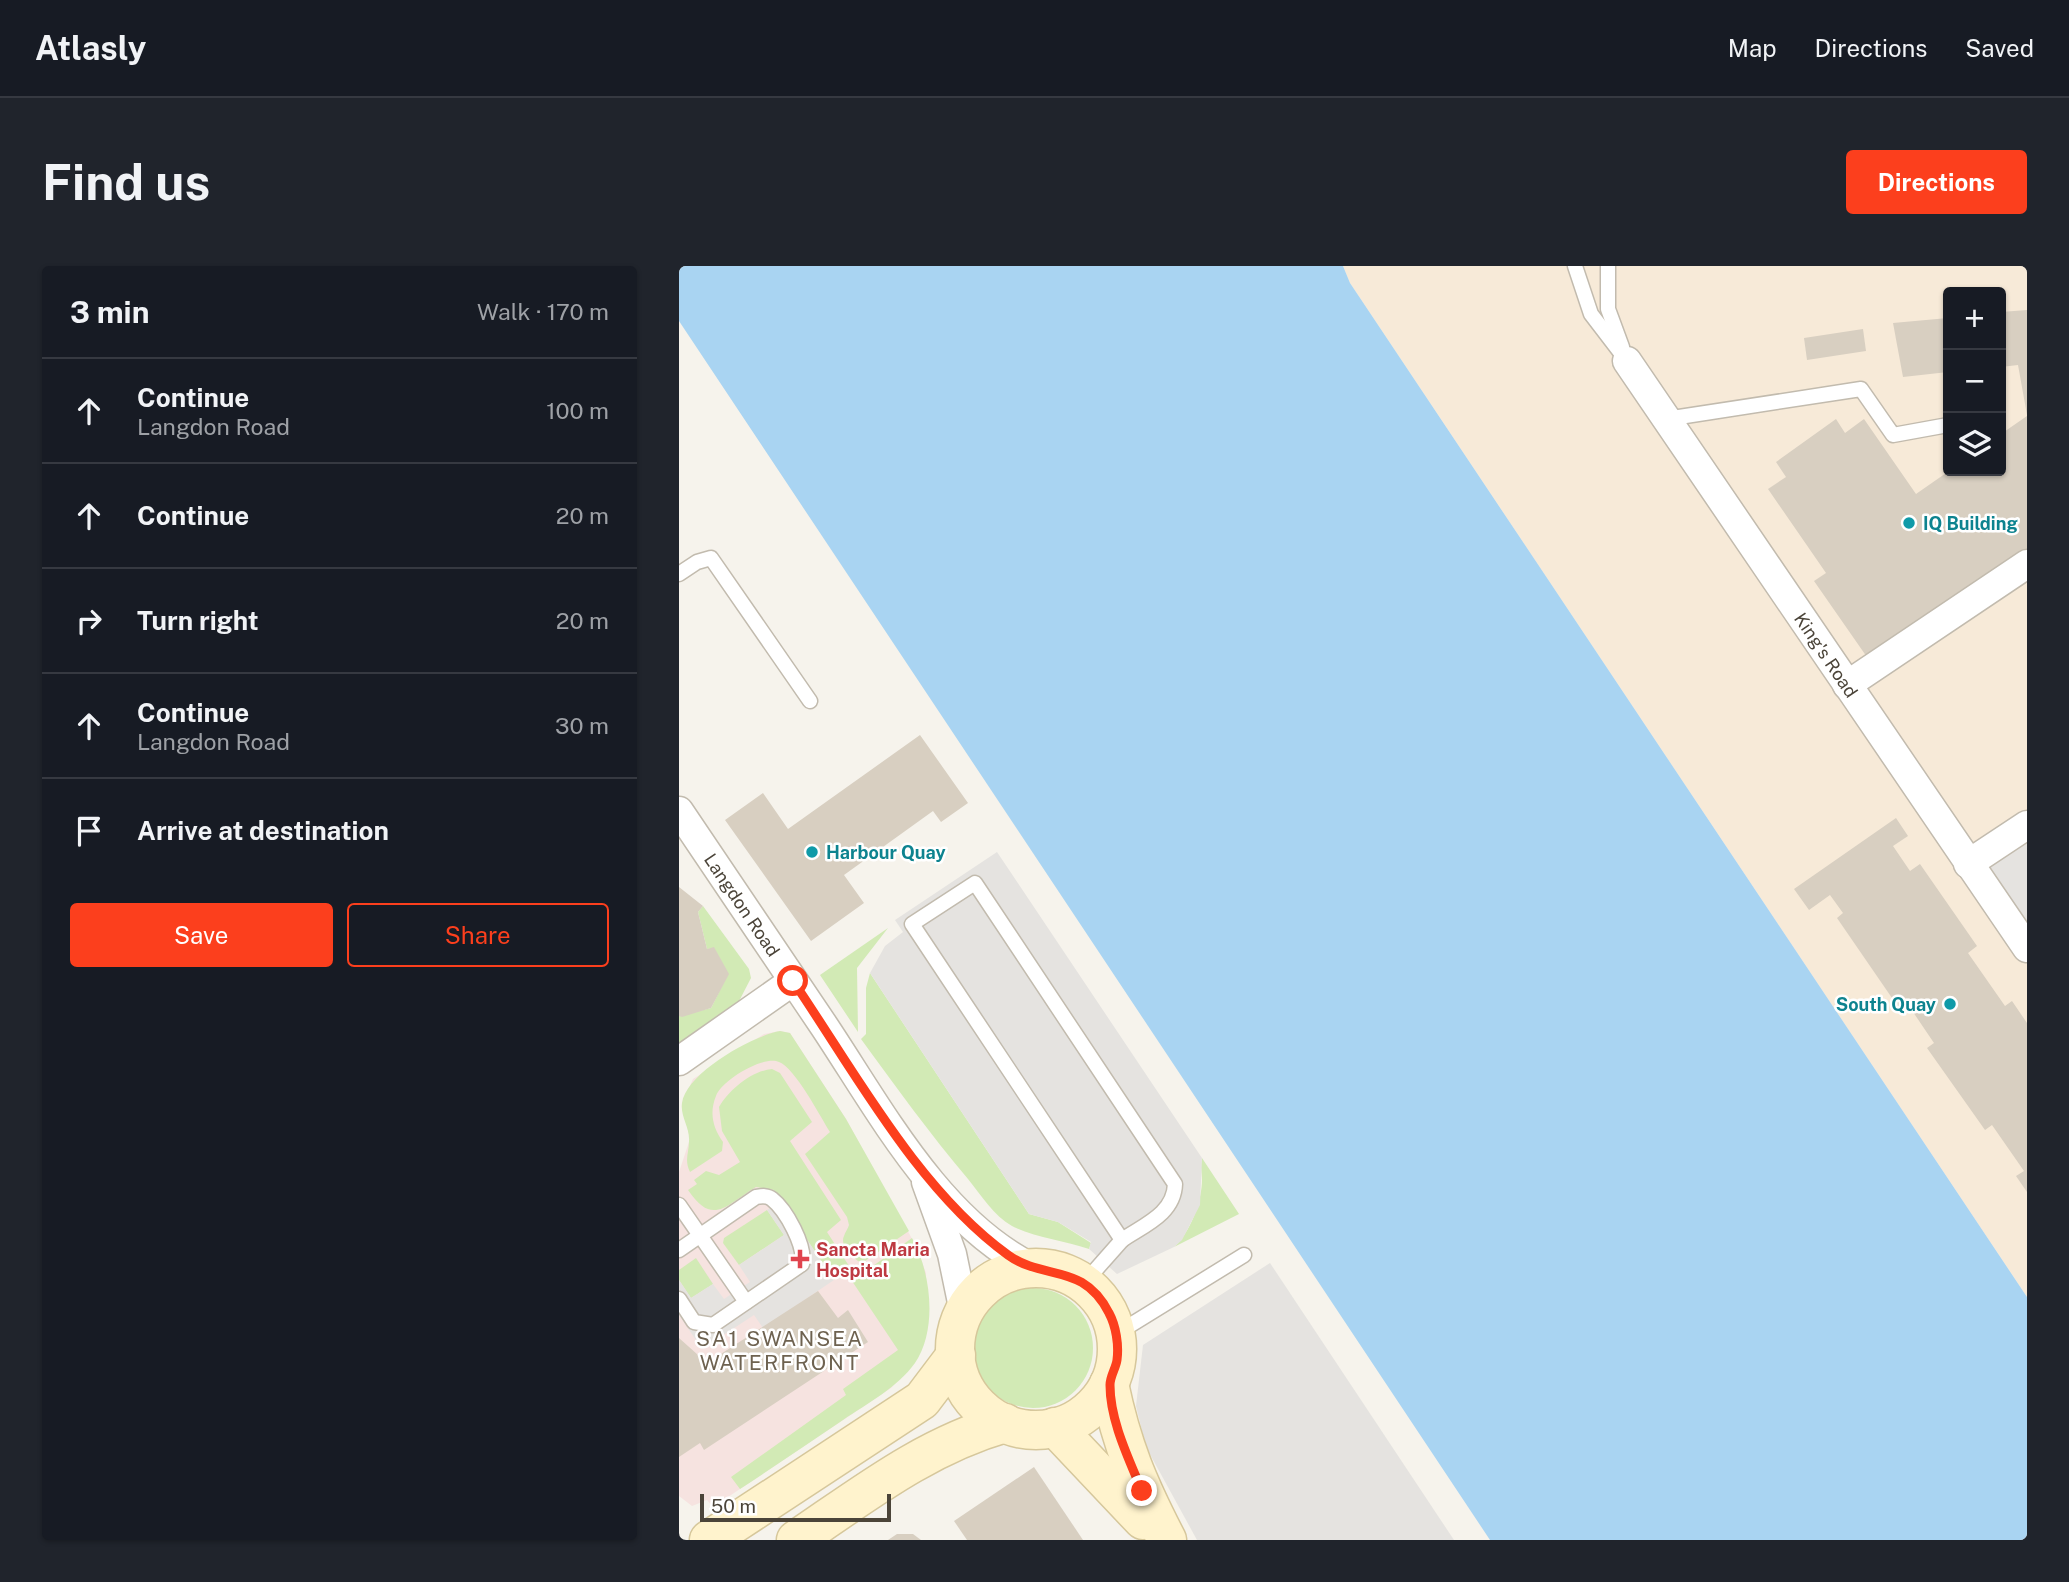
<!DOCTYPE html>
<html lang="en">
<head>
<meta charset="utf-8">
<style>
	body { margin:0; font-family:"Public Sans",sans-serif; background:#20242c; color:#f1f3f6 }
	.controls { position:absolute; right:21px; top:21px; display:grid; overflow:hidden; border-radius:7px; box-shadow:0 2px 5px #0004 }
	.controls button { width:63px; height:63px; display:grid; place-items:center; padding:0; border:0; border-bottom:2px solid #363941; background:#171b24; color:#f1f3f6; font:35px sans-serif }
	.scale { position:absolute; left:21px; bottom:18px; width:191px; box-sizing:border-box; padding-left:7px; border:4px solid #4b4439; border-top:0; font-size:19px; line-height:24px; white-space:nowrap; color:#4b4439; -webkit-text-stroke:5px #fff; paint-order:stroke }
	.stop { position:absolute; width:21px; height:21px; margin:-16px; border:5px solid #fc3f1d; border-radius:50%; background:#fff }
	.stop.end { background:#fc3f1d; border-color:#fff; box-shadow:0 2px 7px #0008 }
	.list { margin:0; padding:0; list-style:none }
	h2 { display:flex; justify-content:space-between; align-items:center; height:91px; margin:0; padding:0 28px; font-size:30px }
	h2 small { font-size:23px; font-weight:400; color:#9ea1a6 }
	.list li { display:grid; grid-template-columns:46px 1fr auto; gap:21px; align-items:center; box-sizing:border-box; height:105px; padding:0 28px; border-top:2px solid #363941 }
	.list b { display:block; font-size:26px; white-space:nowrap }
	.list p { margin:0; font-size:23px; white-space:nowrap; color:#9ea1a6 }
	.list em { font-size:23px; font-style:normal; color:#9ea1a6 }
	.actions { display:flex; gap:14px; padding:21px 28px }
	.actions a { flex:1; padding:16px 0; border:2px solid #fc3f1d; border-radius:7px; text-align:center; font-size:24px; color:#fc3f1d }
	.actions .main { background:#fc3f1d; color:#fff }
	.icon { flex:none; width:38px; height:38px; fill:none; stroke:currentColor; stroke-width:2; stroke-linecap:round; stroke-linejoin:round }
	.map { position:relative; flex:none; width:1348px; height:1274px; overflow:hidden; border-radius:7px }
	header { display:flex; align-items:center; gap:42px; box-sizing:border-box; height:98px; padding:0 35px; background:#171b24; border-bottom:2px solid #363941 }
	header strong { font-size:33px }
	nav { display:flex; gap:38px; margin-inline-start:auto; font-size:24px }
	.intro { display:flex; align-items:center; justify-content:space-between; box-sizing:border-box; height:168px; padding:0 42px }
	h1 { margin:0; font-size:49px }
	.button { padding:18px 32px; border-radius:7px; background:#fc3f1d; color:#fff; font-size:24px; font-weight:700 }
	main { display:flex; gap:42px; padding:0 42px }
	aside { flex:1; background:#171b24; border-radius:7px; box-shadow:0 2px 5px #0004 }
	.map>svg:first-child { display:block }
	.commercial { fill:#f7ead8; fill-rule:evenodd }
	.medical { fill:#f6e3e0 }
	.green { fill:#d2eab5 }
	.parking { fill:#e5e3e0 }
	.water { fill:#a9d4f2 }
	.building { fill:#d8cfc1 }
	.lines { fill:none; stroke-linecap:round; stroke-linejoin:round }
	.lane-casing { stroke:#c2bbae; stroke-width:17 }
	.street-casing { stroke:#c2bbae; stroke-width:31 }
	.secondary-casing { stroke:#d6c79b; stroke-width:41 }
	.lane { stroke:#fff; stroke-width:14 }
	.street { stroke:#fff; stroke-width:28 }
	.secondary { stroke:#fff3cd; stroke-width:38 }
	.route { stroke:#fc3f1d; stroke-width:9 }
	.culture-dot { fill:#0f9aa8; stroke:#fff; stroke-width:2.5 }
	.health-dot { fill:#e0444e; stroke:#fff; stroke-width:2.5 }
	.labels { text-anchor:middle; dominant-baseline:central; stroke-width:5; stroke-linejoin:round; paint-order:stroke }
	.culture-label { font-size:18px; font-weight:bold; fill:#0d838f; stroke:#fff; text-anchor:start }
	.street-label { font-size:18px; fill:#4b4439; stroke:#fff }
	.health-label { font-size:18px; font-weight:bold; fill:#be3a42; stroke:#fff; text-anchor:start }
	.quarter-label { font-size:21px; letter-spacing:2px; fill:#6e6250; stroke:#fff }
</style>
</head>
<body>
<header>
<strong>Atlasly</strong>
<nav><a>Map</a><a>Directions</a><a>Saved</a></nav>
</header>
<div class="intro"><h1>Find us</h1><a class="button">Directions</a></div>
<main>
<aside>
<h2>3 min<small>Walk · 170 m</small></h2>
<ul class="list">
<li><svg class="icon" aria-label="ahead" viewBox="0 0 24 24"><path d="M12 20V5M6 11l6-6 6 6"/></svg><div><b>Continue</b><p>Langdon Road</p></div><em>100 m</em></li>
<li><svg class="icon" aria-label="ahead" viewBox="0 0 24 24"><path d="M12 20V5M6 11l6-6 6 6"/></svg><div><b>Continue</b></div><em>20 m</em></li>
<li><svg class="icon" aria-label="right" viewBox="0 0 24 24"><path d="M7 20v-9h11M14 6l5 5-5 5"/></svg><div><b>Turn right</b></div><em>20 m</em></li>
<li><svg class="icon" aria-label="ahead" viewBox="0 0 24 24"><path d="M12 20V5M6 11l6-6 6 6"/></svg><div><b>Continue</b><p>Langdon Road</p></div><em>30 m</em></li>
<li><svg class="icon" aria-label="arrive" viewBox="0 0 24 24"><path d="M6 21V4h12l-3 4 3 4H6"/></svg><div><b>Arrive at destination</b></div></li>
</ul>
<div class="actions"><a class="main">Save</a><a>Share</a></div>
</aside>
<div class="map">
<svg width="1348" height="1274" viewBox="0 0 1348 1274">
	<rect width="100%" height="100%" fill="#f6f3ec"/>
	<!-- commercial -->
	<path class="commercial" d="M 664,0 L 1348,0 L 1348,1031 L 671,17 ZM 1269,26 L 1322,26 L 1322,205 L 1269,205 Z"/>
	<!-- medical -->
	<path class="medical" d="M 101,765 L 111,767 L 167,853 L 237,980 L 247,1007 L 248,1060 L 235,1097 L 212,1122 L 34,1241 L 28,1234 L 13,1240 L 0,1230 L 0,906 L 11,873 L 3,838 L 14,813 L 85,768 Z"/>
	<!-- green -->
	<g class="green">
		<path d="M 24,640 L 70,703 L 72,712 L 58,739 L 0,777 L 0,750 L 32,742 L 49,708 L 35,682 L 28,683 L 19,646 Z"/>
		<path d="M 209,662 L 178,702 L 179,766 L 141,709 Z"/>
		<path d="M 191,707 L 350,948 L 379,956 L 412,977 L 410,983 C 385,974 357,972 333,960 C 315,950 302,929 289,913 C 251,868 217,821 182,773 L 187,768 L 187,722 Z"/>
		<path d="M 101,765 L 111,767 L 167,853 L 230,965 L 183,997 C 175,994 160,979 165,970 C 166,966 169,963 170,959 L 168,951 L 126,888 L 151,866 C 141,850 116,802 100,796 C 84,789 42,815 37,830 C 30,847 34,862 44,876 L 43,885 L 11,906 C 5,894 10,887 10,875 C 11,862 1,850 3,837 C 7,807 73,770 101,765 Z"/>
		<path d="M 93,803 L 101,807 L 133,856 L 111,875 L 162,954 L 148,966 L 172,1003 L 155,1014 L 95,924 L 77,921 C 47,939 34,961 9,924 L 18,918 L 15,914 L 27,905 L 40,909 L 61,896 L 43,865 L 40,841 C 50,824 72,805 93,803 Z"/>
		<path d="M 523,892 L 560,948 L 495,981 C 511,967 523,935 523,914 C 523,906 521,901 523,892 Z"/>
		<path d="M 88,944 L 105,969 L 60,999 L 44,977 L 45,972 Z"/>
		<path d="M 233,972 C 252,1006 259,1063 236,1097 C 218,1122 189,1137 164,1154 C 130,1177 96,1200 61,1223 L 52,1211 L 167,1129 L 164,1123 L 219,1084 L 173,1015 Z"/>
		<path d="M 17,992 L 34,1018 L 12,1032 L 0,1014 L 0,1004 Z"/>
		<circle cx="354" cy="1082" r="60"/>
	</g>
	<!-- parking -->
	<g class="parking">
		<path d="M 1348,574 L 1348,659 L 1309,600 Z"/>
		<path d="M 318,586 L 523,892 L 521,939 L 503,974 L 495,981 L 438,1008 L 410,983 L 412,976 L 379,956 L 350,948 L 191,707 L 206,680 L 224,666 L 216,654 Z"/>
		<path d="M 102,935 L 155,1014 L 84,1062 L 75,1049 L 23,1083 L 0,1049 L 0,1014 L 12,1032 L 34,1018 L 45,1033 L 71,1016 L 60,999 L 105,969 L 88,944 Z"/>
		<path d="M 591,997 L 775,1274 L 518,1274 L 467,1181 L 457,1140 L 464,1079 Z"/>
	</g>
	<!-- water -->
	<path class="water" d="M 0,0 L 664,0 L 671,17 L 1348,1031 L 1348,1274 L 811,1274 L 0,55 Z"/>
	<!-- building -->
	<g class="building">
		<path d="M 1348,44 L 1348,149 L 1339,99 L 1322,101 L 1322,46 Z"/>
		<path d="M 1269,52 L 1269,106 L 1224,111 L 1214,57 Z"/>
		<path d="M 1184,63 L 1187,85 L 1128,94 L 1125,72 Z"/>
		<path d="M 1348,150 L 1348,285 L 1190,394 L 1135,315 L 1147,307 L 1089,223 L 1107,211 L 1097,196 L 1157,153 L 1166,167 L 1185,153 L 1237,228 L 1270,205 L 1322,205 L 1322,168 Z"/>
		<path d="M 241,469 L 289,537 L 262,556 L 254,545 L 165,609 L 185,637 L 132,675 L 46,554 L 84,527 L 109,563 Z"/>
		<path d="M 1217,552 L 1229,570 L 1214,580 L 1231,605 L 1241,598 L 1298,680 L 1289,687 L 1326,740 L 1333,735 L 1348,757 L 1348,926 L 1337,910 L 1345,905 L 1313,859 L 1306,864 L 1248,782 L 1255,777 L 1232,743 L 1224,748 L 1158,652 L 1164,647 L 1151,629 L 1130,644 L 1115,623 Z"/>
		<path d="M 0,621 L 24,640 L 19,646 L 28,683 L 35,681 L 50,708 L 32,742 L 3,751 L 0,750 Z"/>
		<path d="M 139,1025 L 159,1052 L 169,1044 L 189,1076 L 25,1184 L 21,1177 L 0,1191 L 0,1072 L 28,1097 Z"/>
		<path d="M 355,1201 L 404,1274 L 288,1274 L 275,1255 Z"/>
		<path d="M 218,1268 L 234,1268 L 242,1274 L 209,1274 Z"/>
	</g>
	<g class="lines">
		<defs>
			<g id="lane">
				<path d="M 896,0 L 912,48 L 948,95"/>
				<path d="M 929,0 L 929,43 L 943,81"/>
				<path d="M 987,153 L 1182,123 L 1214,169 L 1269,159"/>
				<path d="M 0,308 L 18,296 L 32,292 L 131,435"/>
				<path d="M 296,617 L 496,918 C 495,948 465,959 443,974 L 233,658 Z"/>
				<path d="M 0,939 L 67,1036"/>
				<path d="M 0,984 L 77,931 C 83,930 88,929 93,933 C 107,944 127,980 123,998 L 34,1059 L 15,1056 L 0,1033"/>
				<path d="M 405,1017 L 443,974"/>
				<path d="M 437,1068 L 565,989"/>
			</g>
			<g id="street">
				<path d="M 948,95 L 1348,682"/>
				<path d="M 1168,419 L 1348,298"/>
				<path d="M 0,545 C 48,617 97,688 145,760 C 201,844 260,956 354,1002"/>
				<path d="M 1289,598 L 1348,559"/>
				<path d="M 0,795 L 114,715"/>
				<path d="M 247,916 L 273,988 L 285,1046"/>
			</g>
			<g id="secondary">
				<circle cx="357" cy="1083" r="81"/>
				<path d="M 430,1118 C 443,1180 459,1218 488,1274"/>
				<path d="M 376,1161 L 464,1254"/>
				<path d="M 30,1274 L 243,1134 L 277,1089"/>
				<path d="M 117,1274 C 185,1228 246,1180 326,1157"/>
			</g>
		</defs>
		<!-- lane casing -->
		<use href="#lane" class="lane-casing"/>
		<!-- street casing -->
		<use href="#street" class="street-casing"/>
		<!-- secondary casing -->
		<use href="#secondary" class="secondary-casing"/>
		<!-- lane -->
		<use href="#lane" class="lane"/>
		<!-- street -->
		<use href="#street" class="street"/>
		<!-- secondary -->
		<use href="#secondary" class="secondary"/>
	</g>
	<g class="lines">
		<!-- route -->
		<path class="route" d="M 114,715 C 176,806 239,924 329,989 C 365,1015 404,996 430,1047 C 437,1060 440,1079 438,1094 C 437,1102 431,1110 431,1119 C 431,1155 450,1193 463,1225"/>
	</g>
	<!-- markers -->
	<g class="culture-dot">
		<circle cx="1230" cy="257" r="7"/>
		<circle cx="133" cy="586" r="7"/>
		<circle cx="1271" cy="738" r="7"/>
	</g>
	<path class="health-dot" d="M117.5 982.5h7v7h7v7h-7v7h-7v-7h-7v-7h7z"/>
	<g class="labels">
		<!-- culture labels -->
		<g class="culture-label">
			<text x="1244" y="257">IQ Building</text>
			<text x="147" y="586">Harbour Quay</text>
			<text x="1257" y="738" text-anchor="end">South Quay</text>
		</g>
		<!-- street labels -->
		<g class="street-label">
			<text transform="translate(1147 389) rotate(56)">King's Road</text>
			<text transform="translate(63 639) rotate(56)">Langdon Road</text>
		</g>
		<!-- health labels -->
		<g class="health-label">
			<text x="137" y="983">Sancta Maria<tspan x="137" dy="21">Hospital</tspan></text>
		</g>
		<!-- quarter labels -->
		<g class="quarter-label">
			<text x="101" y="1072">SA1 SWANSEA<tspan x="101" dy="24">WATERFRONT</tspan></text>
		</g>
	</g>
</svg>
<div class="controls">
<button>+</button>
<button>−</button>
<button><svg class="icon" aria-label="layers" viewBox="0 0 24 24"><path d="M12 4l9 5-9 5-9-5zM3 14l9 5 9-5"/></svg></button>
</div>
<div class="scale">50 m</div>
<div class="stop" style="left:114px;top:715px"></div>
<div class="stop end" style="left:463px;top:1225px"></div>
</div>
</main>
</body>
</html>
